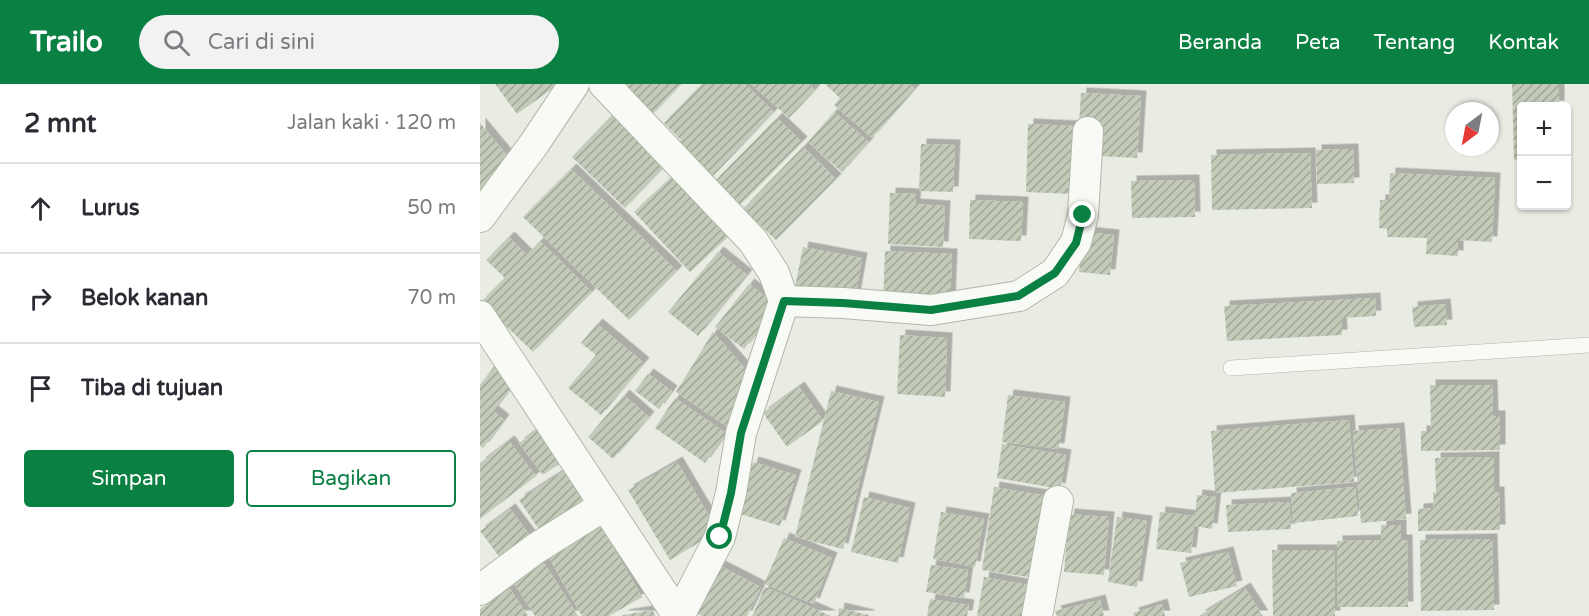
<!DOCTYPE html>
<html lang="id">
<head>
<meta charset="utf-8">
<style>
	body { margin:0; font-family:"Varela Round",sans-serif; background:#f2f2f3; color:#2b2b33 }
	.controls { position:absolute; right:18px; top:18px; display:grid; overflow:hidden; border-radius:6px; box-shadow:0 2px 4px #0004 }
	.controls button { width:54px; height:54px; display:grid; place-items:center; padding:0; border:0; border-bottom:2px solid #e1e1e2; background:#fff; color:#2b2b33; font:30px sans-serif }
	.compass { position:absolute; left:965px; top:18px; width:54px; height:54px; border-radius:50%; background:#fff; box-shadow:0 2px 4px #0004; rotate:212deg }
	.stop { position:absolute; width:18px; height:18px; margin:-14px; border:4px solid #0b8043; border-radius:50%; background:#fff }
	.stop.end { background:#0b8043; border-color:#fff; box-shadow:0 2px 6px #0008 }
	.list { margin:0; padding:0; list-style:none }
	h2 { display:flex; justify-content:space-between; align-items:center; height:78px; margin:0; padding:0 24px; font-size:26px }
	h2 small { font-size:20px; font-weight:400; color:#7c7c81 }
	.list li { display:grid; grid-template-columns:39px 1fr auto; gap:18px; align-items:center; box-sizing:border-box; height:90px; padding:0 24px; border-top:2px solid #e1e1e2 }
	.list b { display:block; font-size:22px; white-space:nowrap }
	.list em { font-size:20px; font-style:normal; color:#7c7c81 }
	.actions { display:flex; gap:12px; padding:18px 24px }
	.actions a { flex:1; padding:14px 0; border:2px solid #0b8043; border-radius:6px; text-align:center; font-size:21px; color:#0b8043 }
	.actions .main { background:#0b8043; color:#fff }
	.icon { flex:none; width:33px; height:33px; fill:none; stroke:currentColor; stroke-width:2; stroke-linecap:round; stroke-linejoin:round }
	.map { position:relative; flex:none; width:1109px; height:532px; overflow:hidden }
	header { display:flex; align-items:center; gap:36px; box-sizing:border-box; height:84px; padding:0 30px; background:#0b8043; color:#fff }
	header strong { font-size:28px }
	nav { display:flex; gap:33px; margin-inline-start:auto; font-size:21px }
	.search { width:420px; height:54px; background:#f2f2f3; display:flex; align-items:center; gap:15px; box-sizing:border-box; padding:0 21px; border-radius:33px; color:#7c7c81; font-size:22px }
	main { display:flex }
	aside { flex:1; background:#fff }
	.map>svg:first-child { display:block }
	.building { fill:url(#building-hatch); filter:url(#shadow) }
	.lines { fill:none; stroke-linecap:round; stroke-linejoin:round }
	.lane-casing { stroke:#b2b7a7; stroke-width:16 }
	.street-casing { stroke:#b2b7a7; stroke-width:32 }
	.lane { stroke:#f8faf6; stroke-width:15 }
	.street { stroke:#f8faf6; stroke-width:30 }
	.route { stroke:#0b8043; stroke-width:8 }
</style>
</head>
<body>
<header>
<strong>Trailo</strong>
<div class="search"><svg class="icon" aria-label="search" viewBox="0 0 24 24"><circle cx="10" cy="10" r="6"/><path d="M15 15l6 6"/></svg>Cari di sini</div>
<nav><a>Beranda</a><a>Peta</a><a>Tentang</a><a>Kontak</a></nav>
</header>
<main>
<aside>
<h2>2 mnt<small>Jalan kaki · 120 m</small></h2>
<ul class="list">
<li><svg class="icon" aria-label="ahead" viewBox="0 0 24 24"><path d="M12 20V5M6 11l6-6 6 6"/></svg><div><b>Lurus</b></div><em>50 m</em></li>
<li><svg class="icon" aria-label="right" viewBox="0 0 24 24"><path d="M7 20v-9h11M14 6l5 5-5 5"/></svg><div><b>Belok kanan</b></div><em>70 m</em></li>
<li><svg class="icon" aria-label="arrive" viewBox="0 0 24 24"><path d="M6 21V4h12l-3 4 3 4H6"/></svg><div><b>Tiba di tujuan</b></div></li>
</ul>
<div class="actions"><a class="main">Simpan</a><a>Bagikan</a></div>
</aside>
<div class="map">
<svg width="1109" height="532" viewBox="0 0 1109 532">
	<defs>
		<pattern id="building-hatch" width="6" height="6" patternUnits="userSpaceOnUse" patternTransform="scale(1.5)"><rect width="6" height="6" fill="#c4cab9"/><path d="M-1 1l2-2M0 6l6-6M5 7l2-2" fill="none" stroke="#a0a696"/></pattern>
		<filter id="shadow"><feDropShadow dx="5.5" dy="-5.5" stdDeviation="0" flood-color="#0004"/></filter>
	</defs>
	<rect width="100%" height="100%" fill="#e9ece3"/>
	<!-- building -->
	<g class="building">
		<path d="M 15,0 L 79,0 L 37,30 Z"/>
		<path d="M 142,0 L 201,0 L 171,32 Z"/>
		<path d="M 222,0 L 265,0 L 294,28 L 231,94 L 197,60 L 201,56 L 184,39 Z"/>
		<path d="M 271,0 L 328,0 L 335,6 L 309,34 Z"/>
		<path d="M 345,0 L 430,0 L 435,5 L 392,54 L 354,21 L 360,14 Z"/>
		<path d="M 1032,0 L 1079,0 L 1079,22 L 1042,22 L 1042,76 L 1034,76 Z"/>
		<path d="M 601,9 L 661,12 L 657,74 L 618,72 L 599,40 Z"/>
		<path d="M 135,28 L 188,79 L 145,124 L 92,73 Z"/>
		<path d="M 354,28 L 389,58 L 362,88 L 328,58 Z"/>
		<path d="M 297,34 L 322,58 L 259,122 L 234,98 Z"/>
		<path d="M 0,39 L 35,81 L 0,110 Z"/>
		<path d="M 548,40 L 594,42 L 592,110 L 546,108 Z"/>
		<path d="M 441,60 L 475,61 L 473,108 L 439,107 Z"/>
		<path d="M 323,63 L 356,95 L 296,156 L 263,125 Z"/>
		<path d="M 873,65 L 874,99 L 837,100 L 836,66 Z"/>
		<path d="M 830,69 L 832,124 L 732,126 L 731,71 Z"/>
		<path d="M 91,85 L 197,187 L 149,236 L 43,133 Z"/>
		<path d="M 910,89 L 1015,94 L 1012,158 L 978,156 L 978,172 L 946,170 L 947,154 L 907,153 L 907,145 L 899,144 L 900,116 L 909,116 Z"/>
		<path d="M 195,90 L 251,150 L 210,188 L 154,128 Z"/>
		<path d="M 714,96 L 715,133 L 652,134 L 651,97 Z"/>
		<path d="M 410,109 L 436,110 L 435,120 L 465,122 L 463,163 L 408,160 Z"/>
		<path d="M 490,116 L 543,118 L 541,157 L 489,155 Z"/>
		<path d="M 604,148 L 634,151 L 630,191 L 599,188 Z"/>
		<path d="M 29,153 L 47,171 L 60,157 L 112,208 L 53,268 L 1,218 L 25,194 L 6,176 Z"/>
		<path d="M 323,163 L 382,174 L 375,214 L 315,203 Z"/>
		<path d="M 405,167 L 472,170 L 470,221 L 403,218 Z"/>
		<path d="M 238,168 L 267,191 L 218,252 L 188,228 Z"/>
		<path d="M 269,200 L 298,222 L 264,265 L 235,243 Z"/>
		<path d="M 895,214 L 896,232 L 861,234 L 862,251 L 747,257 L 744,222 Z"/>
		<path d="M 965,220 L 967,241 L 934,243 L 932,223 Z"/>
		<path d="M 117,240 L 164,279 L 121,331 L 88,304 L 116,271 L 101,259 Z"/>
		<path d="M 233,248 L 273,294 L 249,344 L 196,308 Z"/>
		<path d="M 420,251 L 467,254 L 465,313 L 417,310 Z"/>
		<path d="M 15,281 L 36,297 L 13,327 L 24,336 L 3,364 L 0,362 L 0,301 Z"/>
		<path d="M 168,290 L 192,307 L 179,325 L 155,307 Z"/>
		<path d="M 950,301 L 1012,301 L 1013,332 L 1020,332 L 1020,366 L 941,367 L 941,347 L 951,347 Z"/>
		<path d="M 319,303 L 343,337 L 307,363 L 283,329 Z"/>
		<path d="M 351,307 L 399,318 L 363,465 L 315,453 Z"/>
		<path d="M 144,311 L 169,333 L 133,375 L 108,353 Z"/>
		<path d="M 528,311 L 585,318 L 579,365 L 522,358 Z"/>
		<path d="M 195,314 L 246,349 L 225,379 L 175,344 Z"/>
		<path d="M 869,336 L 874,398 L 735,409 L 731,347 Z"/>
		<path d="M 61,343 L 85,376 L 63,391 L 39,359 Z"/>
		<path d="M 919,344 L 926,435 L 881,439 L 873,347 Z"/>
		<path d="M 29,357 L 56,392 L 0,435 L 0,379 Z"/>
		<path d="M 522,360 L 586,371 L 580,405 L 517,394 Z"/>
		<path d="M 1014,373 L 1014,408 L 1019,408 L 1020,446 L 938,447 L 938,425 L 954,424 L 953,408 L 956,409 L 955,374 Z"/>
		<path d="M 197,378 L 238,447 L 190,476 L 148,406 Z"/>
		<path d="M 273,378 L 316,391 L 300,442 L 257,429 Z"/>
		<path d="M 90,383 L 115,420 L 64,453 L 39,416 Z"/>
		<path d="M 514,403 L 568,412 L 555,494 L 502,486 Z"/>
		<path d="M 875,403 L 878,432 L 813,439 L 811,409 Z"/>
		<path d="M 717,411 L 736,413 L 732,445 L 714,442 L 711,469 L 676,465 L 680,428 L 715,432 Z"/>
		<path d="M 384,413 L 430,424 L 418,479 L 371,468 Z"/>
		<path d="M 809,418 L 811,445 L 748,448 L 746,421 Z"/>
		<path d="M 30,425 L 54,457 L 24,479 L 0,447 Z"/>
		<path d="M 461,428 L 504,435 L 495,483 L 453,475 Z"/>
		<path d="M 589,430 L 629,433 L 624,491 L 584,488 Z"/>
		<path d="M 115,433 L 162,513 L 129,532 L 102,532 L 63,463 Z"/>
		<path d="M 637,433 L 667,437 L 657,503 L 628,498 Z"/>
		<path d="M 901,441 L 921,441 L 921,456 L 927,456 L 928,523 L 858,523 L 857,457 L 901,456 Z"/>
		<path d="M 304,454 L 352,474 L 334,520 L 284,500 Z"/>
		<path d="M 1012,455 L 1014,526 L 941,527 L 940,456 Z"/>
		<path d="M 792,466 L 854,466 L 855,532 L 793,532 Z"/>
		<path d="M 748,468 L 757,502 L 709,513 L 700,479 Z"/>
		<path d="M 64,479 L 98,532 L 55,532 L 34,499 Z"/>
		<path d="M 236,480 L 281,503 L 267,532 L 222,532 L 212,527 Z"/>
		<path d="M 451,481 L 488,486 L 484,514 L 446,508 Z"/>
		<path d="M 504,493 L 553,502 L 548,532 L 497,532 Z"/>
		<path d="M 285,503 L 351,532 L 272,532 Z"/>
		<path d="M 765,504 L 783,532 L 719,532 Z"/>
		<path d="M 30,505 L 48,532 L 0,532 L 0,525 Z"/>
		<path d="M 450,515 L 489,521 L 487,532 L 447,532 Z"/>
		<path d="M 620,516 L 624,532 L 577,532 L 575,527 Z"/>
		<path d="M 682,520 L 685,532 L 654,532 L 653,529 Z"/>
		<path d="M 359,524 L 389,531 L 389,532 L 358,532 Z"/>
		<path d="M 173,526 L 175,532 L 143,532 L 143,531 Z"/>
	</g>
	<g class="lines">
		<defs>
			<path id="lane" d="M 751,284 L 1109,261"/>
			<g id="street">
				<path d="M 124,0 L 273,157 L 294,189 L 304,217"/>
				<path d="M 0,133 L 54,60 L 94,0"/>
				<path d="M 0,232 L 198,532"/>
				<path d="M 0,506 L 55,465 L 125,421"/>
				<path d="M 199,532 L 240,453 L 251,409 L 261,349 L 304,217 L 363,219 L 451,226 L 539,212 L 575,189 L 596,158 L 603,131 L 608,48"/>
				<path d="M 557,532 L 578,417"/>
			</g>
		</defs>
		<!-- lane casing -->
		<use href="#lane" class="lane-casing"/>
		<!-- street casing -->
		<use href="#street" class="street-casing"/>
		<!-- lane -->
		<use href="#lane" class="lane"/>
		<!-- street -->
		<use href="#street" class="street"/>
	</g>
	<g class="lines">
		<!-- route -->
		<path class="route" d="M 240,453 L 251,409 L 261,349 L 304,217 L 363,219 L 451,226 L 538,212 L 575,189 L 596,159 L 603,131"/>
	</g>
</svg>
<div class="controls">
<button>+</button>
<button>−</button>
</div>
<svg class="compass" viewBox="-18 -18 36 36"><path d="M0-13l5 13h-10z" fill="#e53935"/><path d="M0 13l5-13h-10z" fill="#7c7c81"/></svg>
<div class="stop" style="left:240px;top:453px"></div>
<div class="stop end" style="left:603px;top:131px"></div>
</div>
</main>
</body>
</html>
